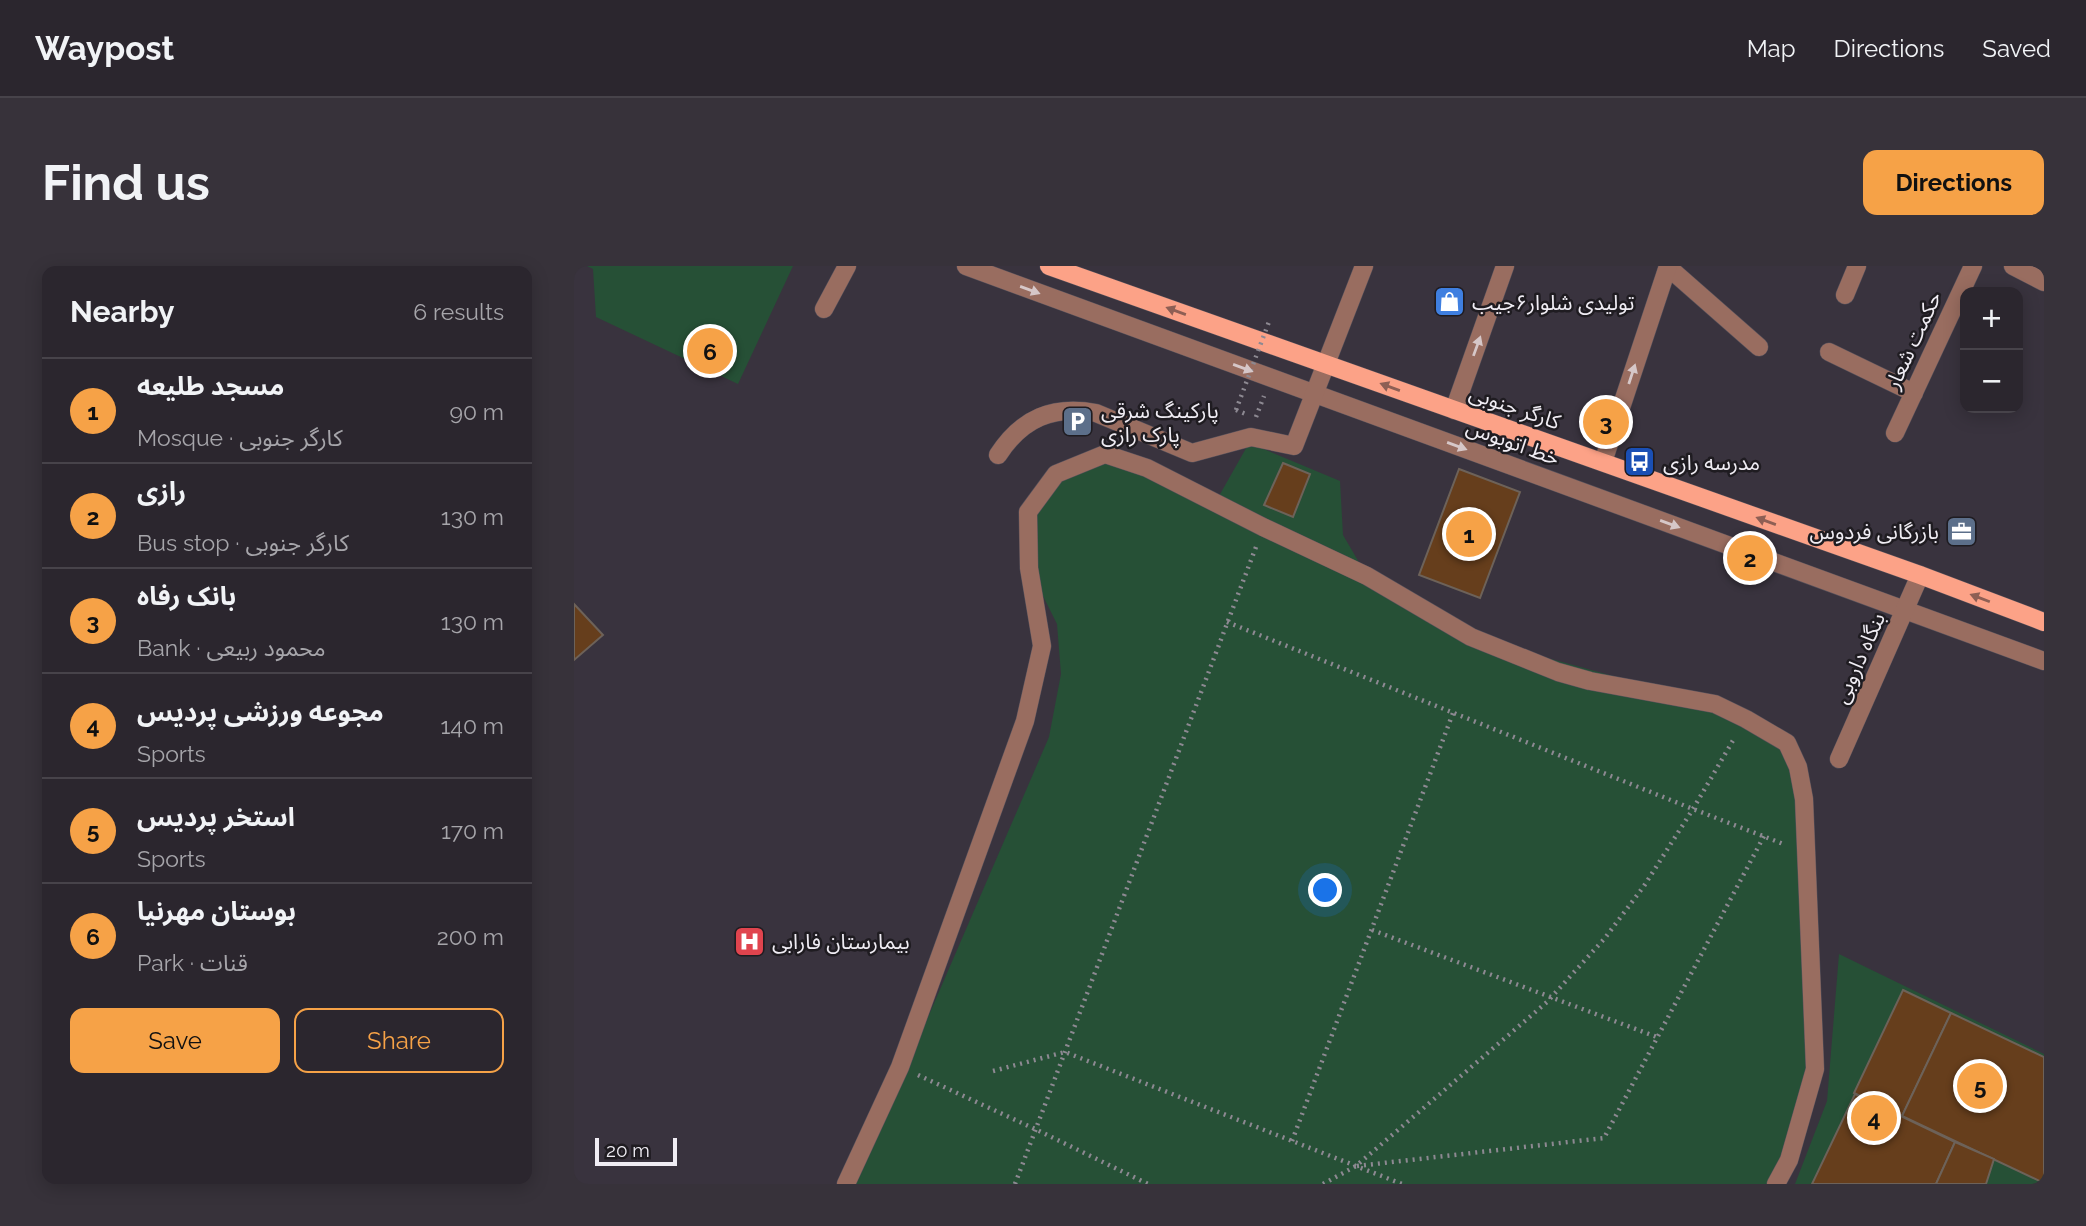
<!DOCTYPE html>
<html lang="en">
<head>
<meta charset="utf-8">
<style>
	body { margin:0; font-family:Raleway,"Noto Sans Arabic",sans-serif; background:#37323a; color:#f1f3f6 }
	.controls { position:absolute; right:21px; top:21px; display:grid; overflow:hidden; border-radius:14px; box-shadow:0 4px 18px #0003 }
	.controls button { width:63px; height:63px; display:grid; place-items:center; padding:0; border:0; border-bottom:2px solid #47434a; background:#2b262e; color:#f1f3f6; font:35px sans-serif }
	.scale { position:absolute; left:21px; bottom:18px; width:82px; box-sizing:border-box; padding-left:7px; border:4px solid #f0edf4; border-top:0; font-size:19px; line-height:24px; white-space:nowrap; color:#f0edf4; -webkit-text-stroke:5px #1f1c21; paint-order:stroke }
	.you { position:absolute; left:752px; top:625px; width:24px; height:24px; margin:-18px; border:5px solid #fff; border-radius:50%; background:#1a73e8; box-shadow:0 0 0 10px #1a73e833 }
	.badge { display:grid; place-items:center; width:46px; height:46px; border-radius:50%; background:#f6a247; color:#111; font-size:23px; font-weight:700 }
	.pin { position:absolute; translate:-50% -50%; border:4px solid #fff; box-shadow:0 2px 7px #0006 }
	.list { margin:0; padding:0; list-style:none }
	h2 { display:flex; justify-content:space-between; align-items:center; height:91px; margin:0; padding:0 28px; font-size:30px }
	h2 small { font-size:23px; font-weight:400; color:#a6a5aa }
	.list li { display:grid; grid-template-columns:46px 1fr auto; gap:21px; align-items:center; box-sizing:border-box; height:105px; padding:0 28px; border-top:2px solid #47434a }
	.list b { display:block; font-size:26px; white-space:nowrap }
	.list p { margin:0; font-size:23px; white-space:nowrap; color:#a6a5aa }
	.list em { font-size:23px; font-style:normal; color:#a6a5aa }
	.actions { display:flex; gap:14px; padding:21px 28px }
	.actions a { flex:1; padding:16px 0; border:2px solid #f6a247; border-radius:14px; text-align:center; font-size:24px; color:#f6a247 }
	.actions .main { background:#f6a247; color:#111 }
	.map { position:relative; flex:none; width:1470px; height:918px; overflow:hidden; border-radius:14px }
	header { display:flex; align-items:center; gap:42px; box-sizing:border-box; height:98px; padding:0 35px; background:#2b262e; border-bottom:2px solid #47434a }
	header strong { font-size:33px }
	nav { display:flex; gap:38px; margin-inline-start:auto; font-size:24px }
	.intro { display:flex; align-items:center; justify-content:space-between; box-sizing:border-box; height:168px; padding:0 42px }
	h1 { margin:0; font-size:49px }
	.button { padding:18px 32px; border-radius:14px; background:#f6a247; color:#111; font-size:24px; font-weight:700 }
	main { display:flex; gap:42px; padding:0 42px }
	aside { flex:1; background:#2b262e; border-radius:14px; box-shadow:0 4px 18px #0003 }
	.map>svg:first-child { display:block }
	.green { fill:#265036 }
	.building { fill:#663e1c; stroke:#6d6259; stroke-width:2 }
	.lines { fill:none; stroke-linecap:round; stroke-linejoin:round }
	.minor-casing { stroke:#56515b; stroke-width:19 }
	.major-casing { stroke:#56515b; stroke-width:19 }
	.path { stroke:#8d8992; stroke-width:4.5; stroke-dasharray:2 5; stroke-linecap:butt }
	.minor { stroke:#996d60; stroke-width:18 }
	.major { stroke:#fca287; stroke-width:18 }
	.path-bridge { stroke:#8d8992; stroke-width:4.5; stroke-dasharray:2 5; stroke-linecap:butt }
	.oneway { fill:#d6c7c8 }
	.oneway2 { fill:#8e5f54 }
	.labels { text-anchor:middle; dominant-baseline:central; stroke-width:5; stroke-linejoin:round; paint-order:stroke }
	.poi-label { font-size:21px; fill:#f0edf4; stroke:#1f1c21; text-anchor:start }
	.street-label { font-size:21px; fill:#f0edf4; stroke:#1f1c21 }
</style>
</head>
<body>
<header>
<strong>Waypost</strong>
<nav><a>Map</a><a>Directions</a><a>Saved</a></nav>
</header>
<div class="intro"><h1>Find us</h1><a class="button">Directions</a></div>
<main>
<aside>
<h2>Nearby<small>6 results</small></h2>
<ul class="list">
<li><span class="badge">1</span><div><b>مسجد طلیعه</b><p>Mosque · کارگر جنوبی</p></div><em>90 m</em></li>
<li><span class="badge">2</span><div><b>رازی</b><p>Bus stop · کارگر جنوبی</p></div><em>130 m</em></li>
<li><span class="badge">3</span><div><b>بانک رفاه</b><p>Bank · محمود ربیعی</p></div><em>130 m</em></li>
<li><span class="badge">4</span><div><b>مجوعه ورزشی پردیس</b><p>Sports</p></div><em>140 m</em></li>
<li><span class="badge">5</span><div><b>استخر پردیس</b><p>Sports</p></div><em>170 m</em></li>
<li><span class="badge">6</span><div><b>بوستان مهرنیا</b><p>Park · قنات</p></div><em>200 m</em></li>
</ul>
<div class="actions"><a class="main">Save</a><a>Share</a></div>
</aside>
<div class="map">
<svg width="1470" height="918" viewBox="0 0 1470 918">
	<rect width="100%" height="100%" fill="#39333e"/>
	<!-- green -->
	<g class="green">
		<path d="M 13,0 L 219,0 L 164,118 L 22,51 L 19,3 Z"/>
		<path d="M 675,177 L 766,215 L 769,269 L 793,310 L 897,371 L 1141,438 L 1213,477 L 1234,619 L 1241,803 L 1208,918 L 282,918 L 475,471 L 487,408 L 483,358 L 455,302 L 454,246 L 482,208 L 531,188 L 645,230 Z"/>
		<path d="M 1265,688 L 1470,788 L 1470,918 L 1221,918 L 1253,835 Z"/>
	</g>
	<!-- building -->
	<g class="building">
		<path d="M 709,197 L 736,208 L 719,251 L 690,239 Z"/>
		<path d="M 885,203 L 946,226 L 906,332 L 845,309 Z"/>
		<path d="M 0,338 L 29,369 L 0,394 Z"/>
		<path d="M 1329,724 L 1377,747 L 1328,850 L 1280,827 Z"/>
		<path d="M 1377,747 L 1470,791 L 1470,917 L 1328,850 Z"/>
		<path d="M 1281,828 L 1381,876 L 1362,918 L 1238,918 Z"/>
		<path d="M 1381,876 L 1420,893 L 1412,918 L 1362,918 Z"/>
	</g>
	<g class="lines">
		<defs>
			<g id="minor">
				<path d="M 392,0 L 1470,395"/>
				<path d="M 1439,0 L 1470,16"/>
				<path d="M 1094,1 L 1185,81"/>
				<path d="M 1271,29 L 1283,0"/>
				<path d="M 250,43 L 273,0"/>
				<path d="M 1255,86 L 1340,127"/>
				<path d="M 880,144 L 931,0"/>
				<path d="M 1321,167 L 1399,0"/>
				<path d="M 424,189 C 448,152 479,139 522,147 L 618,187 L 677,171 L 720,180 L 790,0"/>
				<path d="M 1029,196 L 1094,0"/>
				<path d="M 1265,493 L 1346,309"/>
				<path d="M 272,918 L 326,801 L 451,455 L 468,380 L 455,302 L 454,246 L 482,208 L 531,188 L 573,202 L 689,261 L 793,310 L 897,371 L 984,406 L 1016,415 L 1141,438 L 1172,453 L 1213,477 L 1224,501 L 1230,533 L 1241,803 L 1215,894 L 1202,918"/>
			</g>
			<path id="major" d="M 475,0 L 1346,309 L 1470,356"/>
		</defs>
		<!-- minor casing -->
		<use href="#minor" class="minor-casing"/>
		<!-- major casing -->
		<use href="#major" class="major-casing"/>
		<!-- path -->
		<g class="path">
			<path d="M 662,144 L 674,149"/>
			<path d="M 682,151 L 690,130"/>
			<path d="M 653,356 L 1119,543 L 1212,579"/>
			<path d="M 798,664 L 1083,771"/>
			<path d="M 419,805 L 491,786 L 828,918"/>
			<path d="M 344,809 L 461,863 L 574,918"/>
			<path d="M 718,875 L 879,447"/>
			<path d="M 783,900 L 1030,872 L 1190,570"/>
			<path d="M 441,918 L 682,281"/>
			<path d="M 749,918 L 782,900 L 973,736 L 1031,672 L 1070,620 L 1119,543 L 1161,471"/>
		</g>
		<!-- minor -->
		<use href="#minor" class="minor"/>
		<!-- major -->
		<use href="#major" class="major"/>
		<!-- path-bridge -->
		<path class="path-bridge" d="M 662,144 L 696,53"/>
	</g>
	<!-- one-way arrows -->
	<defs><path id="oneway-solid" d="M-6-.8H1V-3.2L6.5 0L1 3.2V.8H-6Z" transform="scale(1.75)"/></defs>
	<g class="oneway">
		<use href="#oneway-solid" transform="translate(456 24) rotate(20)"/>
		<use href="#oneway-solid" transform="translate(903 80) rotate(-70)"/>
		<use href="#oneway-solid" transform="translate(669 102) rotate(20)"/>
		<use href="#oneway-solid" transform="translate(1058 108) rotate(-72)"/>
		<use href="#oneway-solid" transform="translate(883 180) rotate(20)"/>
		<use href="#oneway-solid" transform="translate(1096 258) rotate(20)"/>
	</g>
	<g class="oneway2">
		<use href="#oneway-solid" transform="translate(602 45) rotate(-160)"/>
		<use href="#oneway-solid" transform="translate(816 121) rotate(-160)"/>
		<use href="#oneway-solid" transform="translate(1192 255) rotate(-160)"/>
		<use href="#oneway-solid" transform="translate(1406 332) rotate(-159)"/>
	</g>
	<!-- icons -->
	<defs>
		<symbol id="shop-square" viewBox="-11 -11 22 22"><rect x="-9" y="-9" width="18" height="18" rx="4" fill="#3f7fe0" stroke="#1f1c21"/><path d="M-5-2.5h2.3a2.7 3.5 0 0 1 5.4 0H5L5.5 6h-11ZM-1.5-2.5h3a1.5 2.3 0 0 0-3 0Z" fill="#fff"/></symbol>
		<symbol id="parking-square" viewBox="-11 -11 22 22"><rect x="-9" y="-9" width="18" height="18" rx="4" fill="#5c6f8a" stroke="#1f1c21"/><path d="M-3.5-5.5H1a3.5 3.5 0 0 1 0 7H-1V5.5H-3.5ZM-1-3.4V-.6H.8a1.4 1.4 0 0 0 0-2.8Z" fill="#fff"/></symbol>
		<symbol id="bus-square" viewBox="-11 -11 22 22"><rect x="-9" y="-9" width="18" height="18" rx="4" fill="#1a4fb4" stroke="#1f1c21"/><path d="M-5-6H5V4H4V6H2V4H-2V6H-4V4H-5ZM-3.5-4V0h7V-4ZM-3.5 1.2v1.5H-2V1.2ZM2 1.2v1.5H3.5V1.2Z" fill="#fff"/></symbol>
		<symbol id="office-square" viewBox="-11 -11 22 22"><rect x="-9" y="-9" width="18" height="18" rx="4" fill="#5c6f8a" stroke="#1f1c21"/><path d="M-6-3h4V-5.5h4V-3h4V5H-6ZM-1-4.5V-3h2v-1.5ZM-6 0V1H6V0Z" fill="#fff"/></symbol>
		<symbol id="hospital-square" viewBox="-11 -11 22 22"><rect x="-9" y="-9" width="18" height="18" rx="4" fill="#e0444e" stroke="#1f1c21"/><path d="M-5-5h3v3.5h4V-5h3V5h-3V1.5h-4V5h-3Z" fill="#fff"/></symbol>
	</defs>
	<g fill-rule="evenodd">
		<use href="#shop-square" x="858" y="18" width="35" height="35"/>
		<use href="#parking-square" x="486" y="138" width="35" height="35"/>
		<use href="#bus-square" x="1048" y="178" width="35" height="35"/>
		<use href="#office-square" x="1370" y="248" width="35" height="35"/>
		<use href="#hospital-square" x="158" y="658" width="35" height="35"/>
	</g>
	<g class="labels">
		<!-- poi labels -->
		<g class="poi-label">
			<text x="898" y="36">تولیدی شلوار۶جیب</text>
			<text x="527" y="144">پارکینگ شرقی<tspan x="527" dy="24">پارک رازی</tspan></text>
			<text x="1089" y="196">مدرسه رازی</text>
			<text x="1365" y="265" text-anchor="end">بازرگانی فردوس</text>
			<text x="198" y="675">بیمارستان فارابی</text>
		</g>
		<!-- street labels -->
		<g class="street-label">
			<text transform="translate(1339 74) rotate(-65)">حکمت شعار</text>
			<text transform="translate(941 141) rotate(19)">کارگر جنوبی</text>
			<text transform="translate(939 176) rotate(20)">خط اتوبوس</text>
			<text transform="translate(1285 392) rotate(-66)">بنگاه داروبی</text>
		</g>
	</g>
</svg>
<div class="controls">
<button>+</button>
<button>−</button>
</div>
<div class="scale">20 m</div>
<div class="you"></div>
<div class="pin badge" style="left:895px;top:268px">1</div>
<div class="pin badge" style="left:1176px;top:292px">2</div>
<div class="pin badge" style="left:1032px;top:156px">3</div>
<div class="pin badge" style="left:1300px;top:852px">4</div>
<div class="pin badge" style="left:1406px;top:820px">5</div>
<div class="pin badge" style="left:136px;top:85px">6</div>
</div>
</main>
</body>
</html>
